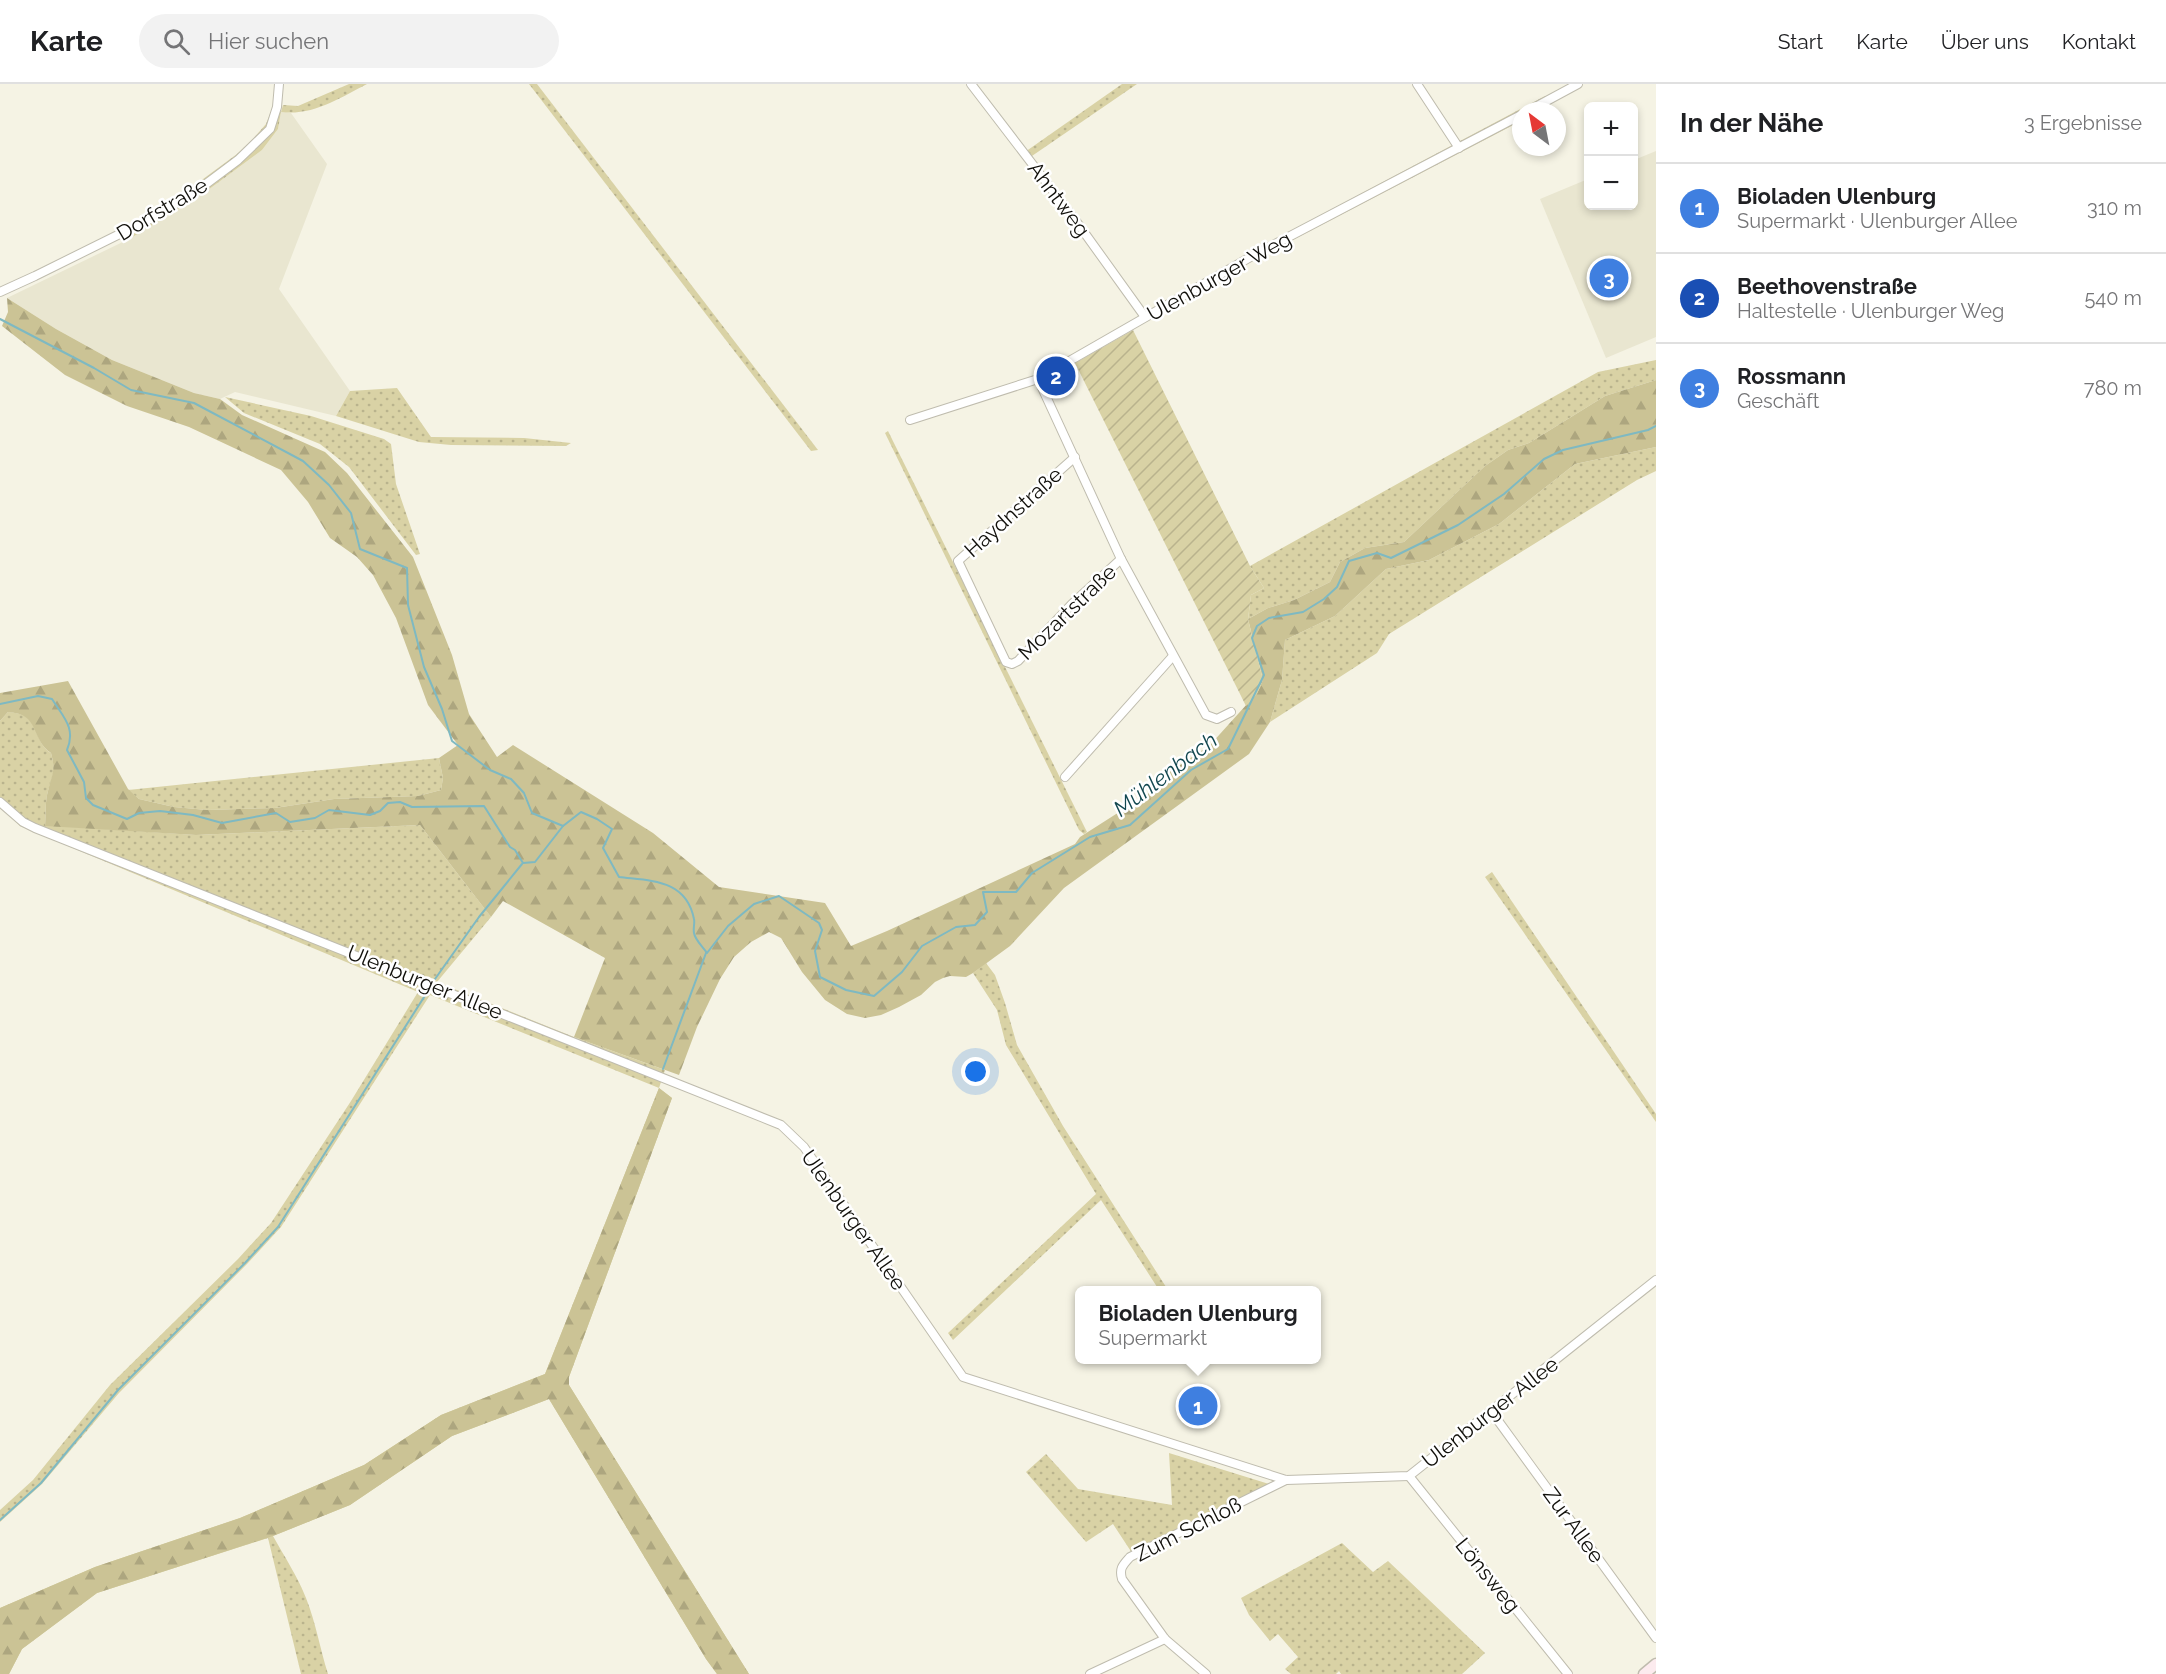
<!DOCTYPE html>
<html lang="de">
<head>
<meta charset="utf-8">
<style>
	body { margin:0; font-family:Raleway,sans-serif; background:#f2f2f2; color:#202124 }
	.controls { position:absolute; right:18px; top:18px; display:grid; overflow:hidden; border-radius:9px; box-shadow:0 3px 9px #0003 }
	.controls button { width:54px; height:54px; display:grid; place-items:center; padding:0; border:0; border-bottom:2px solid #e0e0e0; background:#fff; color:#202124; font:30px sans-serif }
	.compass { position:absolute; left:1512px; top:18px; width:54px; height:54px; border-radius:50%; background:#fff; box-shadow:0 3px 9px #0003; rotate:328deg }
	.you { position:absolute; left:976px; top:988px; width:21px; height:21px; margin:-15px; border:4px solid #fff; border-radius:50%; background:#1a73e8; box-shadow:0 0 0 9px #1a73e833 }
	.badge { display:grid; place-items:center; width:39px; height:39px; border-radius:50%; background:#b45309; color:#fff; font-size:20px; font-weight:700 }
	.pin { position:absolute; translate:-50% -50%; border:3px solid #fff; box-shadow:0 2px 6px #0006 }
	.popup { position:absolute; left:1075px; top:1202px; width:246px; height:78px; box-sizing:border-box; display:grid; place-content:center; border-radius:9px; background:#fff; filter:drop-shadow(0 2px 4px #0005); font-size:20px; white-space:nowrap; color:#757577 }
	.popup b { font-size:22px; color:#202124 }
	.popup::after { content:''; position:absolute; left:50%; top:100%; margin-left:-12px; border:12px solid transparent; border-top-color:#fff }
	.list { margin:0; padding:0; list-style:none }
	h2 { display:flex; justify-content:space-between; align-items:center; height:78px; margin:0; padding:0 24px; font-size:26px }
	h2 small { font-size:20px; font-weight:400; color:#757577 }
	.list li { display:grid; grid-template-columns:39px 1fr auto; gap:18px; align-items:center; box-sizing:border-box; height:90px; padding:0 24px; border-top:2px solid #e0e0e0 }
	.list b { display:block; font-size:22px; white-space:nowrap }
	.list p { margin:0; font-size:20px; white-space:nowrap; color:#757577 }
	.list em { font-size:20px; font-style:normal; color:#757577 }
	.icon { flex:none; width:33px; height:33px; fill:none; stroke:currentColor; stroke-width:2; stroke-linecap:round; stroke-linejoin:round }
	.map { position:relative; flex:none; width:1656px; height:1590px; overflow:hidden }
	header { display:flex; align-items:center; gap:36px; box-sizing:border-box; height:84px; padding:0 30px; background:#fff; border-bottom:2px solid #e0e0e0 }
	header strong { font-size:28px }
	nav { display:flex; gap:33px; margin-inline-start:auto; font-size:21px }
	.search { width:420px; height:54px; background:#f2f2f2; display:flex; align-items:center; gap:15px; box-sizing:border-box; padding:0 21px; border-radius:33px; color:#757577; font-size:22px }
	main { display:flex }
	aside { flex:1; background:#fff }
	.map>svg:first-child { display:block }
	.built { fill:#e9e6d0 }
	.grass { fill:url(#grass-dots) }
	.forest { fill:url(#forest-firs) }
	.garden { fill:url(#garden-furrows) }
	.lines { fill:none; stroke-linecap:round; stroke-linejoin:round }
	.stream { stroke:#7eb9c2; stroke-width:2 }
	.minor-casing { stroke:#bfbcae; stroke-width:10 }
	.secondary-casing { stroke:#bfbcae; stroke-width:13 }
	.minor { stroke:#fff; stroke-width:8 }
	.secondary { stroke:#fcebee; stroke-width:10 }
	.labels { text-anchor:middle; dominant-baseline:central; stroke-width:5; stroke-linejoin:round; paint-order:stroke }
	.street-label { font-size:21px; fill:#100f0a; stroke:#fff }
	.water-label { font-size:22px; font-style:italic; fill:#134850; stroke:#fff }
</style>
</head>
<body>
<header>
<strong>Karte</strong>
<div class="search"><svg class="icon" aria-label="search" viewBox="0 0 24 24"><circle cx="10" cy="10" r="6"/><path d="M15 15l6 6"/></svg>Hier suchen</div>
<nav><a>Start</a><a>Karte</a><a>Über uns</a><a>Kontakt</a></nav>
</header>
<main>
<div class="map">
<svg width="1656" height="1590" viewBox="0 0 1656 1590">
	<defs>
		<pattern id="grass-dots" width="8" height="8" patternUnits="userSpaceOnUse" patternTransform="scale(1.5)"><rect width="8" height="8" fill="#d9d2a5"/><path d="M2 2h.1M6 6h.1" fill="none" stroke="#b9b38d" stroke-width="1.8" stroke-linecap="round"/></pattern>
		<pattern id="forest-firs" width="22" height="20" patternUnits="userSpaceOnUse" patternTransform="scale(1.5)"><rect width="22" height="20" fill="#cbc395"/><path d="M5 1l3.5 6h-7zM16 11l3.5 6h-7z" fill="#ada67f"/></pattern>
		<pattern id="garden-furrows" width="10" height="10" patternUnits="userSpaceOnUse" patternTransform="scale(1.5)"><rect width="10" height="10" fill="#d9d2a5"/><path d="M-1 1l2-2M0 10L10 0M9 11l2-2" fill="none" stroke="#b9b38d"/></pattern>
	</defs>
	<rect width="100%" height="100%" fill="#f5f3e4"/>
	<!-- built -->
	<g class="built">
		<path d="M 281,28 L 291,29 L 327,80 L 279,205 L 350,307 L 336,332 L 235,308 L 220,315 L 194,309 L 112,276 L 56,245 L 7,214 L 131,154 L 204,109 L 262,66 L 278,45 Z"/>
		<path d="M 1656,67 L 1656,253 L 1606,274 L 1540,115 L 1588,95 L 1588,122 L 1634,122 L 1634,76 Z"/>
	</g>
	<!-- grass -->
	<g class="grass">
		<path d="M 349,0 L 367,0 C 340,14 313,32 281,28 L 278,45 L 262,66 L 204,109 L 131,154 L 117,148 L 176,115 L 237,70 L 253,55 L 266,40 L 272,25 L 281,28 L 283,21 L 298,22 Z"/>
		<path d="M 529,0 L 537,0 L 818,366 L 811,367 Z"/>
		<path d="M 1122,0 L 1137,0 L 1029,74 L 1025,68 Z"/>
		<path d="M 1545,12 L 1551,21 L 1540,27 L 1521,27 L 1521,37 L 1258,174 L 1253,167 Z"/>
		<path d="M 1656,276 L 1656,296 L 1605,312 L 1529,359 L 1508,366 L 1485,382 L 1404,458 L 1365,464 L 1340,478 L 1330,498 L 1294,516 L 1268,524 L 1248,535 L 1251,511 L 1264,504 L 1250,482 L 1598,288 Z"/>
		<path d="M 397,304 L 431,353 L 524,354 L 571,359 L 566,362 L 451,361 L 419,358 L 336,332 L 350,307 Z"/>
		<path d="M 225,313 L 311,332 L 384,355 L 391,360 L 396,400 L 420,470 L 416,471 L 349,383 L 320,360 L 244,329 Z"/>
		<path d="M 888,347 L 1087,748 L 1084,750 L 1079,746 L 885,349 Z"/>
		<path d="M 1656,363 L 1656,387 L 1637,396 L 1389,550 L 1377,569 L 1270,638 L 1282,596 L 1285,556 L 1335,532 L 1386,485 L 1429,476 L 1499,440 L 1575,380 Z"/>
		<path d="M 8,628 C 43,630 30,655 51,669 C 56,687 53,690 48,707 C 45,717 46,731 45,741 L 196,751 L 420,741 L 491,833 L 437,898 L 574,953 L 665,986 L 659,1004 L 672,1014 L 569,1293 L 569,1301 L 749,1590 L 717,1590 L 706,1575 L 549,1315 L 452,1352 L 350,1421 L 273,1452 C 284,1472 298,1493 306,1514 C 316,1539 320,1565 328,1590 L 301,1590 L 268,1454 L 97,1509 L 22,1565 L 9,1590 L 0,1590 L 0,1524 L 95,1483 L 240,1434 L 364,1381 L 441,1331 L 545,1290 L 659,1004 L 430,911 L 281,1143 L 247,1180 L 119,1309 L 42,1400 L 0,1438 L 0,1426 L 33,1396 L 110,1301 L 238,1175 L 271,1139 L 351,1017 L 418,908 L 20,742 L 0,723 L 0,637 Z"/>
		<path d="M 439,674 L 443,694 L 441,706 L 418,712 L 334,715 L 275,724 L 207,726 L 174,723 L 139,715 L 128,706 Z"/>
		<path d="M 1492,788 L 1656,1030 L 1656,1038 L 1485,793 Z"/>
		<path d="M 986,879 L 995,891 L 1005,919 L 1017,961 L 1063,1042 L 1168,1206 L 1159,1206 L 1101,1116 L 953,1256 L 948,1249 L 1096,1110 L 1006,961 L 997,926 L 973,889 Z"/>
		<path d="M 1169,1369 L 1269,1400 L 1132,1469 L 1113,1440 L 1086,1458 L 1026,1388 L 1046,1370 L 1078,1405 L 1172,1421 Z"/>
		<path d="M 1342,1459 L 1373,1488 L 1388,1477 L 1485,1569 L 1462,1590 L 1341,1590 L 1339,1587 L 1336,1590 L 1291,1590 L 1285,1585 L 1298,1573 L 1278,1550 L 1270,1557 L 1249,1531 L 1241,1514 Z"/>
	</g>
	<!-- forest -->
	<g class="forest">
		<path d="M 7,214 L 56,245 L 112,276 L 194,309 L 220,315 L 242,331 L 325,368 L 347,389 L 413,473 L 452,571 L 469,630 L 497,673 L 513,661 L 653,749 L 719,803 L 825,819 L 851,862 L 887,847 L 1075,760 L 1080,753 L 1149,709 L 1162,693 L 1210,661 L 1257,609 L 1263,596 L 1248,535 L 1268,524 L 1294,516 L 1330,498 L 1340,478 L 1365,464 L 1404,458 L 1485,382 L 1508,366 L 1529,359 L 1605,312 L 1656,296 L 1656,363 L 1575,380 L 1499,440 L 1429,476 L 1386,485 L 1335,532 L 1285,556 L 1282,596 L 1270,638 L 1249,670 L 1064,804 L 1010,862 L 973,889 L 966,893 L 950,892 L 943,894 L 935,898 L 921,911 L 899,923 L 881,931 L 865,934 L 847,930 L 825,916 L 802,888 L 781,854 L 769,848 L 751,858 L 734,873 L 720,895 L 697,943 L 679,991 L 574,953 L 605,874 L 503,817 L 491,833 L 420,741 L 196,751 L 45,742 C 46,731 45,716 48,707 C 52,690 56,687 51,669 C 30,655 41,630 8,628 L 0,637 L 0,609 L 68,597 L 128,705 L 139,715 L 174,723 L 207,726 L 275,724 L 334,715 L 418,712 L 441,706 L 443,694 L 439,674 L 458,661 L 428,621 L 396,534 L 373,491 L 357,473 L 330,454 L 308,418 L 281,386 L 189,343 L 127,322 L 65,291 L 2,242 L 8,228 Z"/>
		<path d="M 659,1004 L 672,1014 L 569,1293 L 569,1301 L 749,1590 L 717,1590 L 706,1575 L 549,1315 L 452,1352 L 350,1421 L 273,1452 L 97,1509 L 22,1565 L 9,1590 L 0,1590 L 0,1524 L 95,1483 L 240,1434 L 364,1381 L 441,1331 L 545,1290 Z"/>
	</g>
	<!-- garden -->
	<path class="garden" d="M 1133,246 L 1250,482 L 1264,504 L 1251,511 L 1248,535 L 1263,596 L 1257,610 L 1246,622 L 1075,279 Z"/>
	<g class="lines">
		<!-- stream -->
		<g class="stream">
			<path d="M 0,235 L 94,284 L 131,306 L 194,319 L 303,377 L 329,401 L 351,429 L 360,465 L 407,484 L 408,521 L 424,583 L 442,625 L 452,657 L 490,686 L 511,695 L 524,709 L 532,729 L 563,742"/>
			<path d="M 0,620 L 38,612 L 52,615 C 64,634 76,644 67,666 L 84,698 L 86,714 L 93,721 L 127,735 L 139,729 L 160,727 L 193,731 L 222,739 L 276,729 L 290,738 L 315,734 L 329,726 L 370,731 L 380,727 L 388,719 L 400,718 L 412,723 L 484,722 L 510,763 L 515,766 L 523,779 L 535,778 L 563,742 L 581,728 L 597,735 L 612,745 L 603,764 L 619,793 C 651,797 686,795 694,835 C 695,839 693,844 694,849 C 695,856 703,863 707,869 L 728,842 L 754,820 L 779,812 L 819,839 L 822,846 L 815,867 L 820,893 L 846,906 L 874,912 L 902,888 L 922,862 L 956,843 L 975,841 L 987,828 L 983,808 L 1016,808 L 1032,789 L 1090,753 L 1130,741 L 1191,686 L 1228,665 L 1264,591 L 1252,554 L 1257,542 L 1269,534 L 1303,528 L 1324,515 L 1337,503 L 1349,477 L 1377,469 L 1391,474 L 1458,441 L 1504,410 L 1544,375 L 1563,366 L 1648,346 L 1656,342"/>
			<path d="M 435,895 L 479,833 L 522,780"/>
			<path d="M 663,985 L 706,869"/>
			<path d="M 0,1436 L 41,1399 L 118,1306 L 245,1179 L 278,1143 L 426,910"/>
		</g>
		<defs>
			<g id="minor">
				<path d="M 971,0 L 1076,137 L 1145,233"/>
				<path d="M 1417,0 L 1459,64"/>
				<path d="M 1528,27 L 1578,0"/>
				<path d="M 0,208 L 35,192 L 148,136 L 194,109 L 238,76 L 270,45 L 277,23 L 279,0"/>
				<path d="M 1038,295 L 1121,475 L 1206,631 L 1217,635 L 1231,628"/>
				<path d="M 910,336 L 1038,295 L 1254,171 L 1521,31"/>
				<path d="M 1075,373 L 958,477 L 1006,578 L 1012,580 L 1018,577 L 1072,520 L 1121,475"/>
				<path d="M 1065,693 L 1173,572"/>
				<path d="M 0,718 L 23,738 L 35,744 L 781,1041 L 804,1063 L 963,1293 L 1286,1396 L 1409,1392 L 1656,1196"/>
				<path d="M 1491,1327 L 1656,1554"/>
				<path d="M 1409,1392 L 1568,1590"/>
				<path d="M 1090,1590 L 1165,1555"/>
				<path d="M 1206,1590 L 1165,1555 L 1122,1495 C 1119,1484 1123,1481 1130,1473 L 1286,1396"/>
			</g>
			<path id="secondary" d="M 1644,1590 L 1656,1580"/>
		</defs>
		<!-- minor casing -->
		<use href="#minor" class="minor-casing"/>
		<!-- secondary casing -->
		<use href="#secondary" class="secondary-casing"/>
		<!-- minor -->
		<use href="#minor" class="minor"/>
		<!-- secondary -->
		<use href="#secondary" class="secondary"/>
	</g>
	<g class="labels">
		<!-- street labels -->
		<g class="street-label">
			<text transform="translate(1059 115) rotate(53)">Ahntweg</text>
			<text transform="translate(162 125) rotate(-31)">Dorfstraße</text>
			<text transform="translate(1219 192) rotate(-29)">Ulenburger Weg</text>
			<text transform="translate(1013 428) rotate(-42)">Haydnstraße</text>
			<text transform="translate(1067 528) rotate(-44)">Mozartstraße</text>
			<text transform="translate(425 898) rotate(22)">Ulenburger Allee</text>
			<text transform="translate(854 1136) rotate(55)">Ulenburger Allee</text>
			<text transform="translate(1490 1328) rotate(-38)">Ulenburger Allee</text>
			<text transform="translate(1574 1441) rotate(54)">Zur Allee</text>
			<text transform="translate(1188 1445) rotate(-27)">Zum Schloß</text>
			<text transform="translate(1488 1491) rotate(51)">Lönsweg</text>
		</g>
		<!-- water labels -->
		<g class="water-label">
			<text transform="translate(1165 690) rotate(-37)">Mühlenbach</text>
		</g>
	</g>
</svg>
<div class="controls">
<button>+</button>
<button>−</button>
</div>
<svg class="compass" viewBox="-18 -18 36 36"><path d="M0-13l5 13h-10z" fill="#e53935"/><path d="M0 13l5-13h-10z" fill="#757577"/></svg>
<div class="you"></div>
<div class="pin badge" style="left:1198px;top:1322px;background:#3f7fe0">1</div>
<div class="popup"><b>Bioladen Ulenburg</b>Supermarkt</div>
<div class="pin badge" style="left:1056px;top:292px;background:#1a4fb4">2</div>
<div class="pin badge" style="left:1609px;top:194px;background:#3f7fe0">3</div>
</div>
<aside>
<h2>In der Nähe<small>3 Ergebnisse</small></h2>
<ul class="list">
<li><span class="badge" style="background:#3f7fe0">1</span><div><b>Bioladen Ulenburg</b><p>Supermarkt · Ulenburger Allee</p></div><em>310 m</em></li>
<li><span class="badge" style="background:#1a4fb4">2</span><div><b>Beethovenstraße</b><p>Haltestelle · Ulenburger Weg</p></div><em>540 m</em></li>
<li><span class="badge" style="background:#3f7fe0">3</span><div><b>Rossmann</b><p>Geschäft</p></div><em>780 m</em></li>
</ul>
</aside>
</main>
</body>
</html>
